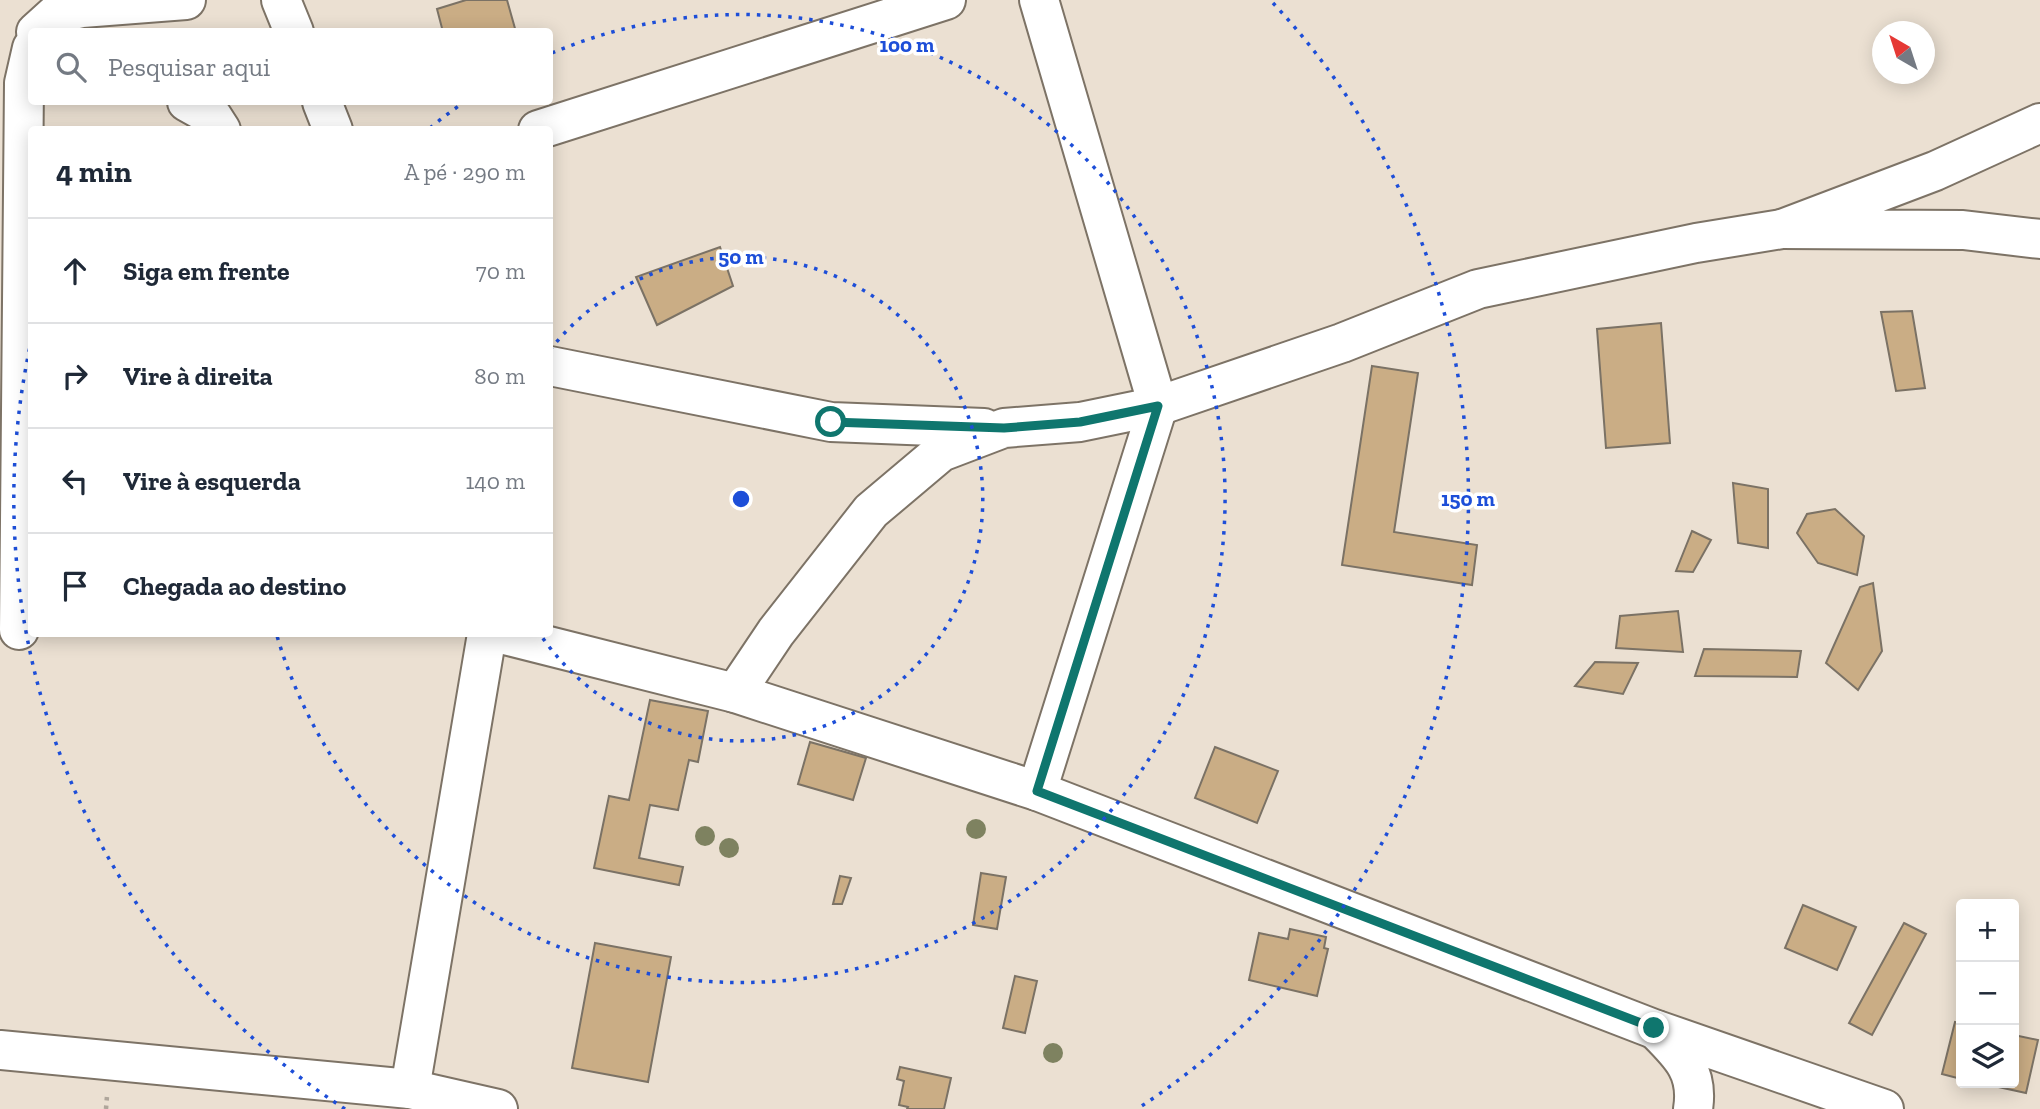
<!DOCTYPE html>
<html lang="pt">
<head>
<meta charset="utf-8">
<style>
	body { margin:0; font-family:"Zilla Slab",serif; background:#f2f2f3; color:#1f2937 }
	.controls { position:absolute; right:21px; bottom:21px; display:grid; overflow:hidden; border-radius:7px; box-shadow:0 4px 18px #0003 }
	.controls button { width:63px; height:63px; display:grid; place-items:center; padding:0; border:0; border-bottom:2px solid #e0e1e3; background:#fff; color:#1f2937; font:35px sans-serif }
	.compass { position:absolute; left:1872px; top:21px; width:63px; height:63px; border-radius:50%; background:#fff; box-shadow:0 4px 18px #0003; rotate:321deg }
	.stop { position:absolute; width:21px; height:21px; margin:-16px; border:5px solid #0f766e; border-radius:50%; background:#fff }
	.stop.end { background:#0f766e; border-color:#fff; box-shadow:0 2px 7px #0008 }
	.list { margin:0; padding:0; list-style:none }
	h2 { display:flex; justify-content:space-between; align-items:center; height:91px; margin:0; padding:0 28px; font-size:30px }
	h2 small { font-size:23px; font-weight:400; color:#747a83 }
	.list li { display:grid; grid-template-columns:46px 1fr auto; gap:21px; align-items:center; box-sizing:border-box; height:105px; padding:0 28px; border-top:2px solid #e0e1e3 }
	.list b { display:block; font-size:26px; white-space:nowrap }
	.list em { font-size:23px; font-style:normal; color:#747a83 }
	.icon { flex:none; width:38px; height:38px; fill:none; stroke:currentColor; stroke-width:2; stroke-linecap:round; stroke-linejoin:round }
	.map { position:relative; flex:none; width:2040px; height:1109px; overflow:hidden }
	.search { position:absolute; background:#fff; box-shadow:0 4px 18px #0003; left:28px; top:28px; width:525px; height:77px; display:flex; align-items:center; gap:18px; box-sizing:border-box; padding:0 24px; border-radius:7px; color:#747a83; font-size:26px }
	.panel { position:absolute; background:#fff; box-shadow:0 4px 18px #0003; left:28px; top:126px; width:525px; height:511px; border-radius:7px }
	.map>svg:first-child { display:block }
	.building { fill:#caad85; stroke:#7b7265; stroke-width:2 }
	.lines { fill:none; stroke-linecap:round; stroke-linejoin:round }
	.minor-casing { stroke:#7d7366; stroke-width:42 }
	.path { stroke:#afa69b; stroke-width:4.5; stroke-dasharray:3.5 5; stroke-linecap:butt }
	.minor { stroke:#fff; stroke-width:38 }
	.tree { fill:#7e8260 }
	.route { stroke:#0f766e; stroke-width:9 }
	.ring { fill:none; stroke:#1d4ed8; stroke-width:3.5; stroke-dasharray:3.5 7 }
	.centre { fill:#1d4ed8; stroke:#fff; stroke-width:3.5 }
	.ring-label { font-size:21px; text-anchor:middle; font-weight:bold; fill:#1d4ed8; stroke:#fff; stroke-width:7; stroke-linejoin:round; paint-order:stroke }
</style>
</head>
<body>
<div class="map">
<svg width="2040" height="1109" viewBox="0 0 2040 1109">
	<rect width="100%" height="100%" fill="#ebe0d2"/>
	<!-- building -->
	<g class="building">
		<path d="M 466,0 L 507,0 L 516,32 L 443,32 L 437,9 Z"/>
		<path d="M 720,247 L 733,286 L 657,325 L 636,277 Z"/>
		<path d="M 1912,311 L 1925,388 L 1896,391 L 1881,312 Z"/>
		<path d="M 1661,323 L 1670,443 L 1606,448 L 1597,329 Z"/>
		<path d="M 1372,366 L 1418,373 L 1394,532 L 1477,545 L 1472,585 L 1342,565 Z"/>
		<path d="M 1733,483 L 1768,489 L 1768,548 L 1738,543 Z"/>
		<path d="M 1835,509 L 1864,536 L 1857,575 L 1818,563 L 1797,533 L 1807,514 Z"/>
		<path d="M 1692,531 L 1711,540 L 1693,572 L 1676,571 Z"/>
		<path d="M 1873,583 L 1882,651 L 1858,690 L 1826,663 L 1860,587 Z"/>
		<path d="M 1678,611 L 1683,652 L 1616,648 L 1620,616 Z"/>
		<path d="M 1704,649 L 1801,651 L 1797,677 L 1695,676 Z"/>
		<path d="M 1595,662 L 1638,663 L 1623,694 L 1575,686 Z"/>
		<path d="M 650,700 L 708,711 L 698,762 L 689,760 L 678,810 L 650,805 L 639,858 L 683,867 L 679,885 L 594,868 L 609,796 L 629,800 Z"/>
		<path d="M 810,742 L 866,758 L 853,800 L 798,784 Z"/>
		<path d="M 1215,747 L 1278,771 L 1257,823 L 1195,798 Z"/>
		<path d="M 981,873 L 1006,877 L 997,929 L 973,925 Z"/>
		<path d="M 840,876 L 851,878 L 842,904 L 833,904 Z"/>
		<path d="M 1803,905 L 1856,927 L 1837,970 L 1785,948 Z"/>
		<path d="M 1904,923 L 1926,934 L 1872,1035 L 1849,1023 Z"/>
		<path d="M 1290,929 L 1326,937 L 1324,948 L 1328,949 L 1317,996 L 1249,980 L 1259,933 L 1288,939 Z"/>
		<path d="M 595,943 L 671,957 L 648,1082 L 572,1068 Z"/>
		<path d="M 1015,976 L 1037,981 L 1025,1033 L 1003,1028 Z"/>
		<path d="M 1955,1022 L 1961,1023 L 1961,1079 L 1942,1074 Z"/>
		<path d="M 2014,1035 L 2038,1040 L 2026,1093 L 1980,1083 L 2014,1083 Z"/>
		<path d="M 900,1067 L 951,1078 L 944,1109 L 907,1109 L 908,1107 L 899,1105 L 904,1081 L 897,1079 Z"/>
	</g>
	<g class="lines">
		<defs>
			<g id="minor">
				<path d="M 281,0 L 294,32"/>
				<path d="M 36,32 L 56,14 L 82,8 L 186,0"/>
				<path d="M 187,102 L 212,116 L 221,130"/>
				<path d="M 322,102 L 333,130"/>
				<path d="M 2040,123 L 1935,171 L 1782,229 L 1963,230 L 2040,239"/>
				<path d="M 538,130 L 946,0"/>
				<path d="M 550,366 L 831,422 L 984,428"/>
				<path d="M 19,630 L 24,83 L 32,48"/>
				<path d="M 501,634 L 735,693 L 1037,791 L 1654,1029 L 1884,1109"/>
				<path d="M 735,693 L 776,632 L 871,511 L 941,452 L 1004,428 L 1080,422 L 1158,406 L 1342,343 L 1478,289 L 1696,243 L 1782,229"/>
				<path d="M 1037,791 L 1158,406 L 1039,0"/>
				<path d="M 1656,1030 C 1681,1055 1699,1072 1693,1109"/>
				<path d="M 0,1050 L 410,1089 L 498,1109"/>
				<path d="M 410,1089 L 487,634"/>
			</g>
		</defs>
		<!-- minor casing -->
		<use href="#minor" class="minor-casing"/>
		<!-- path -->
		<path class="path" d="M 106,1109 L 107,1096"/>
		<!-- minor -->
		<use href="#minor" class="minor"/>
	</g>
	<!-- trees -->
	<g class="tree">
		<circle cx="976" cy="829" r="10"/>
		<circle cx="705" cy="836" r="10"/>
		<circle cx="729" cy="848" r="10"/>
		<circle cx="1053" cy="1053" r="10"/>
	</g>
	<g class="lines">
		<!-- route -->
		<path class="route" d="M 831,422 L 1004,428 L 1080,422 L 1158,406 L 1037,791 L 1654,1028"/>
	</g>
	<!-- distance rings -->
	<g class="ring">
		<path d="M550 350A242 242 0 1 1 540 634"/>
		<path d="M430 128A484 484 0 0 1 463 103M552 53A484 484 0 1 1 277 636"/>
		<path d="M345 1109A727 727 0 0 1 31 342M1273 3A727 727 0 0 1 1137 1109"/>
	</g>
	<circle cx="741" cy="499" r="10" class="centre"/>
	<g class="ring-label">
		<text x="907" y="52">100 m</text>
		<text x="741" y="264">50 m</text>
		<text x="1468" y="506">150 m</text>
	</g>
</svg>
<div class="controls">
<button>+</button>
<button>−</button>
<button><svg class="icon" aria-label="layers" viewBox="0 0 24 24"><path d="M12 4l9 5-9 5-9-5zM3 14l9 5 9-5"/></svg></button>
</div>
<svg class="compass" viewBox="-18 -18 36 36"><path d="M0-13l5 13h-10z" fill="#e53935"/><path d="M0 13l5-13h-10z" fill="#747a83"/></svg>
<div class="stop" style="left:831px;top:422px"></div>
<div class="stop end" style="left:1654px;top:1028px"></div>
<div class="search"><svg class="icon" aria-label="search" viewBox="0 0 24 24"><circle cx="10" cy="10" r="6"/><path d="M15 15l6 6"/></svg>Pesquisar aqui</div>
<section class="panel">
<h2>4 min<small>A pé · 290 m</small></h2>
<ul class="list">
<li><svg class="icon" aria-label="ahead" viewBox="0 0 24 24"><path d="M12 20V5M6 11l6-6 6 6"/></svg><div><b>Siga em frente</b></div><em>70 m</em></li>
<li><svg class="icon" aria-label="right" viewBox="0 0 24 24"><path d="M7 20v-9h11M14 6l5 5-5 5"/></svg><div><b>Vire à direita</b></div><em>80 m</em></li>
<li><svg class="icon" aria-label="left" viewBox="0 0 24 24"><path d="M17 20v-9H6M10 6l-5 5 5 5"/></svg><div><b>Vire à esquerda</b></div><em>140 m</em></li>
<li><svg class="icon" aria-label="arrive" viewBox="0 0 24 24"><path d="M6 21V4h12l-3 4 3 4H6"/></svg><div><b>Chegada ao destino</b></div></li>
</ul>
</section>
</div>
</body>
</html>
